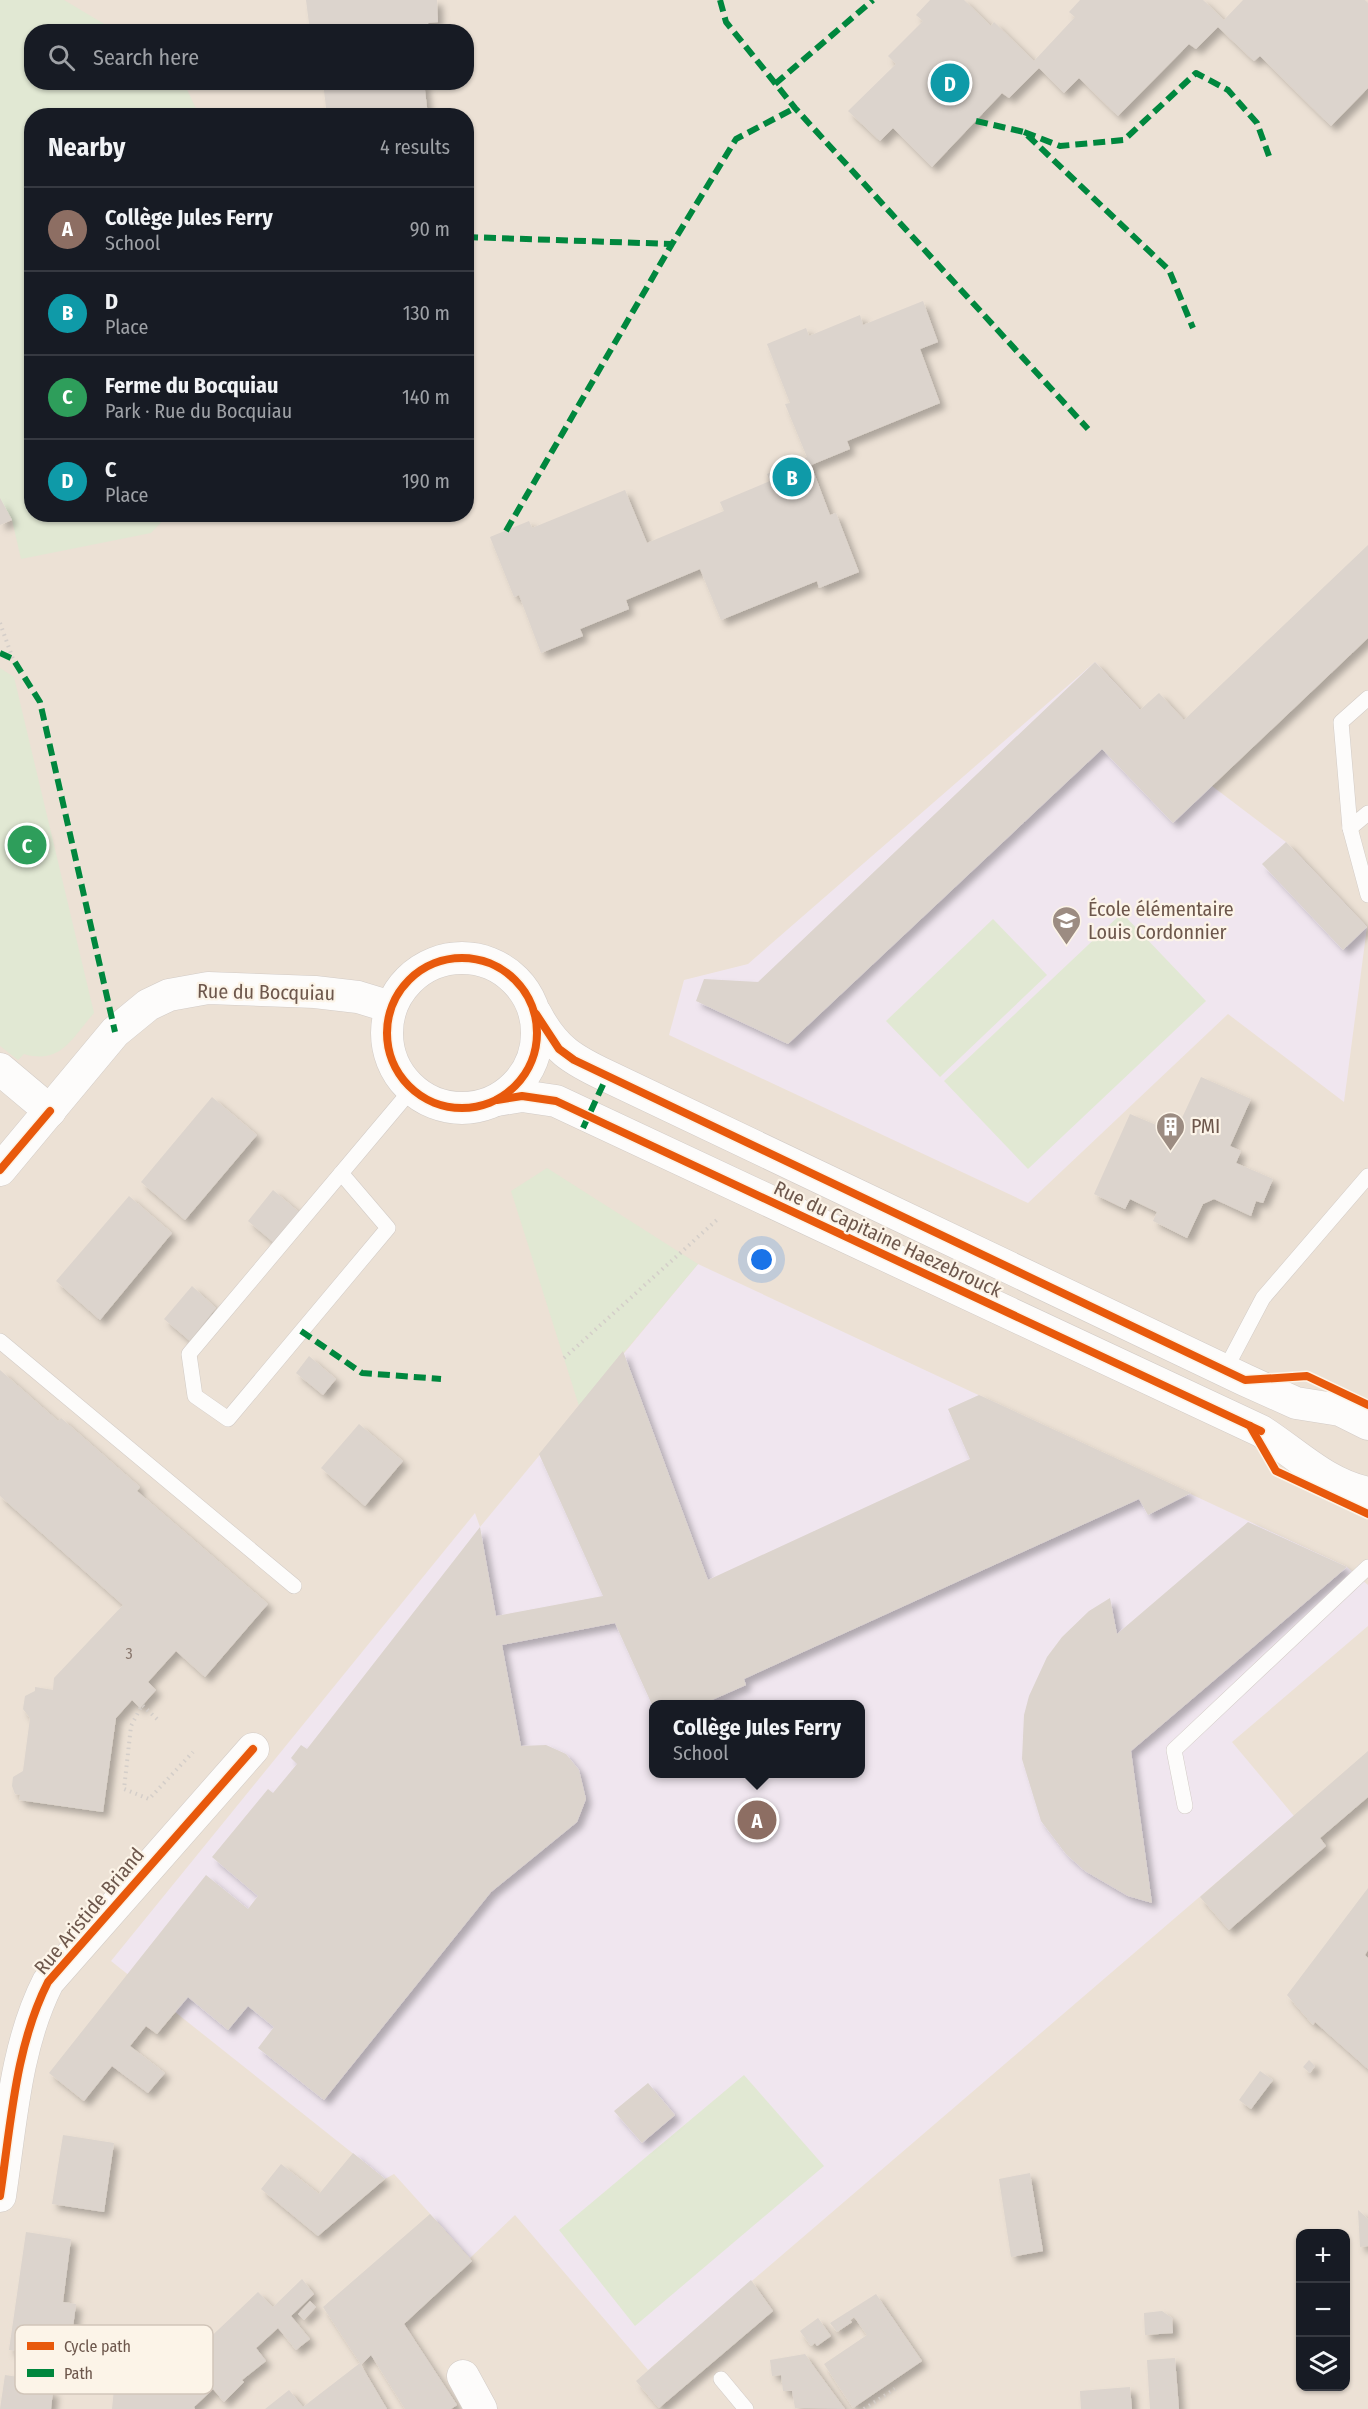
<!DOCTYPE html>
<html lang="en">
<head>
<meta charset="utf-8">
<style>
	body { margin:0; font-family:"Fira Sans Condensed",sans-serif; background:#242831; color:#f1f3f6 }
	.controls { position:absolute; right:18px; bottom:18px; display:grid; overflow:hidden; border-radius:12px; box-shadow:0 2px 4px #0004 }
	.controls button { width:54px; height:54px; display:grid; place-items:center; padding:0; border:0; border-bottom:2px solid #363941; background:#171b24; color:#f1f3f6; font:30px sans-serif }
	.you { position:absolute; left:762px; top:1260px; width:21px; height:21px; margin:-15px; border:4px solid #fff; border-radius:50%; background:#1a73e8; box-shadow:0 0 0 9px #1a73e833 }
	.badge { display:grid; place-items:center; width:39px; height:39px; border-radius:50%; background:#9c8c82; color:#fff; font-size:20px; font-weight:700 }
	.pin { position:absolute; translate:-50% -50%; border:3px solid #fff; box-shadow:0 2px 6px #0006 }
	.popup { position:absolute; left:649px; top:1700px; width:216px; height:78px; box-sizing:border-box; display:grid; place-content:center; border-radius:12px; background:#171b24; filter:drop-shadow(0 2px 4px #0005); font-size:20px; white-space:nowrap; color:#9ea1a6 }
	.popup b { font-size:22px; color:#f1f3f6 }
	.popup::after { content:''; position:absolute; left:50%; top:100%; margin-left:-12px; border:12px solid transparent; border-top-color:#171b24 }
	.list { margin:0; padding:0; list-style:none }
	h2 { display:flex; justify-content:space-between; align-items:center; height:78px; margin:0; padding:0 24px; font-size:26px }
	h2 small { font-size:20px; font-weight:400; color:#9ea1a6 }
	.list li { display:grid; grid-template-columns:39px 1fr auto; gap:18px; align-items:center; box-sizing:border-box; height:84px; padding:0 24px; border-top:2px solid #363941 }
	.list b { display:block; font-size:22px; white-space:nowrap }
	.list p { margin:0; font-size:20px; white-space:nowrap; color:#9ea1a6 }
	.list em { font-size:20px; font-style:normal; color:#9ea1a6 }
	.icon { flex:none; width:33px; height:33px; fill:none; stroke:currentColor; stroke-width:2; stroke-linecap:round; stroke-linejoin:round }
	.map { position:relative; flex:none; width:1368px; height:2409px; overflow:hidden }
	.search { position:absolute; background:#171b24; box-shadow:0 2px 4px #0004; left:24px; top:24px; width:450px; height:66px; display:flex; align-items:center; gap:15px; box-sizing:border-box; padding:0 21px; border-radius:24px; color:#9ea1a6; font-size:22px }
	.panel { position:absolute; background:#171b24; box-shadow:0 2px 4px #0004; left:24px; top:108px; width:450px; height:414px; border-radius:24px }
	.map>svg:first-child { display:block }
	.residential { fill:#ece1d5; fill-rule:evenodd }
	.education { fill:#f0e6ef; fill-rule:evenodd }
	.green { fill:#e1e8d3 }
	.building { fill:#dcd4cd; filter:url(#shadow) }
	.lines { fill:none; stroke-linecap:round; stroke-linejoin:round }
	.service-casing { stroke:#d2cbc6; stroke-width:16 }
	.minor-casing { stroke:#d2cbc6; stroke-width:33 }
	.path { stroke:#d4cec9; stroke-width:4; stroke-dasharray:1.5 4.5; stroke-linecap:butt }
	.service { stroke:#fdfcfb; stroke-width:15 }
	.minor { stroke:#fdfcfb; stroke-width:32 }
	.quiet { stroke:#00873e; stroke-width:6; stroke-dasharray:12 6; stroke-linecap:butt }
	.cycleway-casing { stroke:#fcf4e8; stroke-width:11 }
	.cycleway { stroke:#e8590c; stroke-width:8 }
	.labels { text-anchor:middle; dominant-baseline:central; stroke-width:4.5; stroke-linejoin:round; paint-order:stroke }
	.number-label { font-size:16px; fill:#8b796f }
	.poi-label { font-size:20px; fill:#6d574c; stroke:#fcf4e8; text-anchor:start }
	.street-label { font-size:20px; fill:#6d574c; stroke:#fcf4e8 }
	.key { fill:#fcf4e8; stroke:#d1c5b9; stroke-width:1.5 }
	.key-label { font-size:16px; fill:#6d574c }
</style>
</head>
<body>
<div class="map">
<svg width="1368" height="2409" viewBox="0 0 1368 2409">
	<defs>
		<filter id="shadow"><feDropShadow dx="5.5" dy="5.5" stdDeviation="3" flood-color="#0004"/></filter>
	</defs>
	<rect width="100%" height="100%" fill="#f4eee7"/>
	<!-- residential -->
	<path class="residential" d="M 0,0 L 1368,0 L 1368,2409 L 0,2409 ZM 32,32 L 466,32 L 466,82 L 32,82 ZM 32,116 L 466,116 L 466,514 L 32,514 ZM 654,1704 L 861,1704 L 861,1774 L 654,1774 ZM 1300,2234 L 1346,2234 L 1346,2386 L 1300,2386 Z"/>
	<!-- education -->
	<g class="education">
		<path d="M 1095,662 L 1212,786 L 1286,842 L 1367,927 L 1344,1102 L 1228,1014 L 1028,1203 L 669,1035 L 684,980 L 748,964 Z"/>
		<path d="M 698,1264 L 1347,1567 L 1368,1585 L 1368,1626 L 1232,1742 L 1294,1816 L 648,2370 L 515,2215 L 470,2258 L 394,2174 L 385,2179 L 111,1961 L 475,1513 L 480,1527 ZM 654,1704 L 861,1704 L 861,1774 L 654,1774 Z"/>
	</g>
	<!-- green -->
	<g class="green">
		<path d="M 0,0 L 64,0 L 116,31 L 32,32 L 32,82 L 184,83 L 199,115 L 32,116 L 32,514 L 168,515 L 151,533 L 21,559 L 12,520 L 0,498 Z"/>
		<path d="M 0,668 L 14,677 L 94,1013 C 72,1038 61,1065 24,1054 L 18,1060 L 0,1046 Z"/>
		<path d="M 1122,913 L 1206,1001 L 1028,1169 L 944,1081 Z"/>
		<path d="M 993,919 L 1047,975 L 940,1077 L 886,1021 Z"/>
		<path d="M 547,1168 L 698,1264 L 579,1406 L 511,1191 Z"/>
		<path d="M 744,2075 L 824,2166 L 635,2326 L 559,2230 Z"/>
	</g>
	<!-- building -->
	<g class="building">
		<path d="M 306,0 L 437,0 L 438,22 L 428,23 L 429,32 L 310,31 Z"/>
		<path d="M 930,0 L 964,0 L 991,26 L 994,22 L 1034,61 L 1075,17 L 1069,12 L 1080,0 L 1203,0 L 1224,20 L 1243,0 L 1365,0 L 1368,3 L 1368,88 L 1331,126 L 1260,56 L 1254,61 L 1218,27 L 1196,49 L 1189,44 L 1118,116 L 1079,78 L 1064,93 L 1039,68 L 1009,98 L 1002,93 L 932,167 L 893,128 L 880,141 L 848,111 L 896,64 L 888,56 L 923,21 L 916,15 Z"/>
		<path d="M 323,82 L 424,82 L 428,116 L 327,116 Z"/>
		<path d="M 923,301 L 938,342 L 920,349 L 940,403 L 847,441 L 850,449 L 811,465 L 830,515 L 836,513 L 859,572 L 819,588 L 817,581 L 721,620 L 700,569 L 626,600 L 629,609 L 580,629 L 583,636 L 541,653 L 519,595 L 514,597 L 490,537 L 529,521 L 532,528 L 625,490 L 647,543 L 724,511 L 720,502 L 770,481 L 767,474 L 807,457 L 785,404 L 790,403 L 767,344 L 806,328 L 809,336 L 860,315 L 863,325 Z"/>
		<path d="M 0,498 L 12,520 L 0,525 Z"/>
		<path d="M 1368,545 L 1368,638 L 1173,823 L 1102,749 L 788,1044 L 696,1001 L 704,979 L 758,982 L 1095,662 L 1140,710 L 1159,693 L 1184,720 Z"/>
		<path d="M 1286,842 L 1367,927 L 1343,950 L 1262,864 Z"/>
		<path d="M 1201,1077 L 1251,1099 L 1230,1146 L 1241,1151 L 1236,1163 L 1273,1179 L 1263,1203 L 1256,1201 L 1251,1216 L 1214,1199 L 1203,1204 L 1187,1238 L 1153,1221 L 1157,1212 L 1130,1199 L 1125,1209 L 1094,1194 L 1130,1114 L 1175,1133 Z"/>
		<path d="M 212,1097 L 257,1135 L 185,1220 L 141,1182 Z"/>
		<path d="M 273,1190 L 299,1212 L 273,1242 L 248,1221 Z"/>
		<path d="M 129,1196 L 172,1233 L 100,1320 L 56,1281 Z"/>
		<path d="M 192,1286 L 216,1308 L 190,1341 L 164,1319 Z"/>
		<path d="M 623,1351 L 708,1580 L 970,1459 L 948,1409 L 979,1395 L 1191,1493 L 1148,1515 L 1139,1499 L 744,1679 L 746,1685 L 703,1704 L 654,1704 L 654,1709 L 615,1623 L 502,1645 L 521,1746 L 546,1745 L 566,1754 L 579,1770 L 586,1799 L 577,1822 L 491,1892 L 324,2100 L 258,2048 L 274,2027 L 248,2006 L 228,2030 L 188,1997 L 157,2034 L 146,2026 L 130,2046 L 165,2073 L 148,2093 L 112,2066 L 84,2101 L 49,2073 L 206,1875 L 248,1909 L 258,1896 L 212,1857 L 268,1789 L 273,1793 L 297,1764 L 291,1758 L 301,1745 L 307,1749 L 480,1527 L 496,1616 L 603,1596 L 539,1454 Z"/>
		<path d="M 309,1356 L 336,1379 L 323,1395 L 296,1373 Z"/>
		<path d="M 0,1370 L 58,1421 L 61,1418 L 140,1487 L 137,1491 L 268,1604 L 205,1677 L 176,1651 L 148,1682 L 156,1690 L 140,1708 L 132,1700 L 116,1718 L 103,1812 L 19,1800 L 20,1795 L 15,1794 L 12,1786 L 13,1777 L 23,1771 L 30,1718 L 23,1709 L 25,1696 L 35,1691 L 35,1687 L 53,1690 L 54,1678 L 123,1605 L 0,1496 Z"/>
		<path d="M 359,1424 L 403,1461 L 365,1506 L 321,1468 Z"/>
		<path d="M 1248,1522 L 1347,1567 L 1131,1751 L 1152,1903 L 1128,1896 L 1085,1871 L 1066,1854 L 1041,1821 L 1022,1759 L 1024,1715 L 1029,1696 L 1047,1657 L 1062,1637 L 1089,1611 L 1110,1598 L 1117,1634 Z"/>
		<path d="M 1368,1751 L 1368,1797 L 1320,1838 L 1326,1846 L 1229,1930 L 1200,1897 Z"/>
		<path d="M 1368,1888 L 1368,1950 L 1365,1955 L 1368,1958 L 1368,2069 L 1315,2022 L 1313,2025 L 1287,1995 Z"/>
		<path d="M 1309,2060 L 1315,2066 L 1310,2073 L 1303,2067 Z"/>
		<path d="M 1260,2071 L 1273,2080 L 1251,2109 L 1239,2100 Z"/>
		<path d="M 648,2083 L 675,2115 L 642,2143 L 614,2111 Z"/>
		<path d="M 63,2135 L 114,2143 L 104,2212 L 52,2204 Z"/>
		<path d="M 353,2153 L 385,2179 L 318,2236 L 261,2189 L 281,2164 L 319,2194 Z"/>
		<path d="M 1030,2173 L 1043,2251 L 1011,2257 L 999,2179 Z"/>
		<path d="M 1358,2210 L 1368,2219 L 1368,2246 L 1360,2247 Z"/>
		<path d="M 430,2214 L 472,2261 L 404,2324 L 457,2405 L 451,2409 L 405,2409 L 371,2355 L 361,2365 L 387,2409 L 265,2409 L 289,2390 L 303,2407 L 360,2363 L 323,2307 Z"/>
		<path d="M 26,2232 L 71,2239 L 63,2302 L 76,2304 L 69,2359 L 9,2350 Z"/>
		<path d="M 302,2279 L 314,2294 L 291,2316 L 310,2339 L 296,2350 L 278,2328 L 256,2348 L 266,2361 L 242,2380 L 244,2382 L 224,2402 L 213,2389 L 194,2407 L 195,2409 L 112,2409 L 115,2379 L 159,2386 L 258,2292 L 273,2307 Z"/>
		<path d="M 751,2280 L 773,2311 L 659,2408 L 636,2381 Z"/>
		<path d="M 876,2294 L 922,2361 L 853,2408 L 824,2364 L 867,2335 L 854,2317 L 850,2320 L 852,2322 L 837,2332 L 830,2323 Z"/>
		<path d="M 310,2301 L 316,2307 L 304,2320 L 298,2314 Z"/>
		<path d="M 1162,2311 L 1172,2318 L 1173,2333 L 1145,2335 L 1144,2313 Z"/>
		<path d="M 818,2318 L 831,2336 L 817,2346 L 815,2343 L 811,2346 L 800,2331 Z"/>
		<path d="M 805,2354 L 817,2371 L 845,2409 L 795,2408 L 792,2391 L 783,2391 L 781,2375 L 772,2376 L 770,2360 Z"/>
		<path d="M 1175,2358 L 1179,2409 L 1150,2409 L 1147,2360 Z"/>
		<path d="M 5,2375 L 45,2381 L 44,2390 L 53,2391 L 51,2409 L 0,2409 Z"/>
		<path d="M 1130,2387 L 1132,2409 L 1081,2409 L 1080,2391 Z"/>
	</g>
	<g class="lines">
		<defs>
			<g id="service">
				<path d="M 1368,698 L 1341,722 L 1350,828 L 1368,813"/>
				<path d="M 1350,828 L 1368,895"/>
				<path d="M 341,1173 L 388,1228 L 228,1419 L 195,1396 L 189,1354 L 412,1089"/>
				<path d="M 0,1341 L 294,1586"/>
				<path d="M 1225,1370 L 1263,1298 L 1368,1176"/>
				<path d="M 1185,1806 L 1174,1750 L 1368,1567"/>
				<path d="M 721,2379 L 746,2409"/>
			</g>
			<g id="minor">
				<circle cx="462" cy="1033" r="75"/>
				<path d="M 536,1014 C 554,1049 573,1060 607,1076 L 1245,1380 L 1296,1403 L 1340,1410 L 1368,1424"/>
				<path d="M 0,1069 L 50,1111"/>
				<path d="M 497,1100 L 522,1096 L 556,1101 L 1261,1431 C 1297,1454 1325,1484 1368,1493"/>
				<path d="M 0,1170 L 115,1032 L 148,1005 L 169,995 L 208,988 L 315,992 L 358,997 L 391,1007"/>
				<path d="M 0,2196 C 11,2124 15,2047 48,1982 L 253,1749"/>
				<path d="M 463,2376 L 481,2409"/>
			</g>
		</defs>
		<!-- service casing -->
		<use href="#service" class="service-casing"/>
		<!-- minor casing -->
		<use href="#minor" class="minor-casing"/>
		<!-- path -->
		<g class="path">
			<path d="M 0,623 L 13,659"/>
			<path d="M 564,1358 L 719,1218"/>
			<path d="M 157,1719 L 142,1705 L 131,1726 L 124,1789 L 149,1799 L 193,1752"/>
			<path d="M 864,2409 L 895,2389"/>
		</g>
		<!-- service -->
		<use href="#service" class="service"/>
		<!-- minor -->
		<use href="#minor" class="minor"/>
		<!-- quiet -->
		<g class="quiet">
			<path d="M 720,0 L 726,22 L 795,108 L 1088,429"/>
			<path d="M 775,84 L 873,0"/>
			<path d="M 976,121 L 1024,132 L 1169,270 L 1193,328"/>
			<path d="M 1024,132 L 1060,146 L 1124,140 L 1196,73 L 1228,90 L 1257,123 L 1269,156"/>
			<path d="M 466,237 L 672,244"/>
			<path d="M 506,531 L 672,244 L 736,139 L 795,108"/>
			<path d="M 0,653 L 13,659 L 40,702 L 115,1032"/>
			<path d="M 583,1128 L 607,1076"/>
			<path d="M 301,1331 L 362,1373 L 441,1379"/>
		</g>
		<defs>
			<g id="cycleway">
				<circle cx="462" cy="1033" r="75"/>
				<path d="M 536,1014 L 559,1049 L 574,1060 L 1245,1380 L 1307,1376 L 1368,1405"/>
				<path d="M 497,1100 L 522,1096 L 556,1101 L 1261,1431"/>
				<path d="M 0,1170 L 50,1111"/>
				<path d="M 1250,1426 L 1276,1471 L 1368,1514"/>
				<path d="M 0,2196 C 11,2124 15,2047 48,1982 L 253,1749"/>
			</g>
		</defs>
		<!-- cycleway casing -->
		<use href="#cycleway" class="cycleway-casing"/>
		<!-- cycleway -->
		<use href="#cycleway" class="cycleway"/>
	</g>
	<!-- icons -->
	<defs>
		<symbol id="school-pin" viewBox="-11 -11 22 30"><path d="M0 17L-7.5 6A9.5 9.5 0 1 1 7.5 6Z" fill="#9c8c82" stroke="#fcf4e8"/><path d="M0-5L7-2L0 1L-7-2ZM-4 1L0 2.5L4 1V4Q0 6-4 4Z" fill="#fff"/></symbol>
		<symbol id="building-pin" viewBox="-11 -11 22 30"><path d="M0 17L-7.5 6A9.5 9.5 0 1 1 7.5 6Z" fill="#9c8c82" stroke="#fcf4e8"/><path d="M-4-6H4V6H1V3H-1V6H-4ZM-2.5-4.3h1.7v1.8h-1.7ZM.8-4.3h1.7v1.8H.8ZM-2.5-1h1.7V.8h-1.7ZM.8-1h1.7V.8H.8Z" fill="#fff"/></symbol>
	</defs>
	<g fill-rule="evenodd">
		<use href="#school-pin" x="1050" y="904" width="33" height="45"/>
		<use href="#building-pin" x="1154" y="1110" width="33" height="45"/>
	</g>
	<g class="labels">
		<!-- number labels -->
		<g class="number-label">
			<text x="129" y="1653">3</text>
		</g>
		<!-- poi labels -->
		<g class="poi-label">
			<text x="1088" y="909">École élémentaire<tspan x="1088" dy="23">Louis Cordonnier</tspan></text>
			<text x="1191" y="1126">PMI</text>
		</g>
		<!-- street labels -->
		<g class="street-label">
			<text transform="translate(266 992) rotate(1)">Rue du Bocquiau</text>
			<text transform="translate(888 1239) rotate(25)">Rue du Capitaine Haezebrouck</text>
			<text transform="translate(89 1911) rotate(-50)">Rue Aristide Briand</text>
		</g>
	</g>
	<!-- legend -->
	<rect x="15" y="2325" width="198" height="69" rx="9" class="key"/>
	<rect x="27" y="2342" width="27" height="8" fill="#e8590c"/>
	<rect x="27" y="2369" width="27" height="8" fill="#00873e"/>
	<g class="key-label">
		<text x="64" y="2352">Cycle path</text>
		<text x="64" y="2379">Path</text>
	</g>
</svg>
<div class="controls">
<button>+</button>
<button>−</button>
<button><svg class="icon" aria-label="layers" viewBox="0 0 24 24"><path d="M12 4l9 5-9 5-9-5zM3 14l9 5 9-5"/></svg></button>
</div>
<div class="you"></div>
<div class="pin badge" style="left:757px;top:1820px;background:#8d6e63">A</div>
<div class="popup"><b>Collège Jules Ferry</b>School</div>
<div class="pin badge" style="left:792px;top:477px;background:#0f9aa8">B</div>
<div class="pin badge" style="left:27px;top:845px;background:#2e9e5b">C</div>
<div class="pin badge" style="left:950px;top:83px;background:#0f9aa8">D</div>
<div class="search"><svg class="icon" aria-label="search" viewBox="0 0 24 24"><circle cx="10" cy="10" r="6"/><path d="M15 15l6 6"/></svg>Search here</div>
<section class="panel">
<h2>Nearby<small>4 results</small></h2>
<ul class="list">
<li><span class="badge" style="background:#8d6e63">A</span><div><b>Collège Jules Ferry</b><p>School</p></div><em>90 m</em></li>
<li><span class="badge" style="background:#0f9aa8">B</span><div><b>D</b><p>Place</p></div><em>130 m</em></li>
<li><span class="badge" style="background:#2e9e5b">C</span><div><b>Ferme du Bocquiau</b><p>Park · Rue du Bocquiau</p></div><em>140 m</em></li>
<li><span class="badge" style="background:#0f9aa8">D</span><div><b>C</b><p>Place</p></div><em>190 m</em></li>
</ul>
</section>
</div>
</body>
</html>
